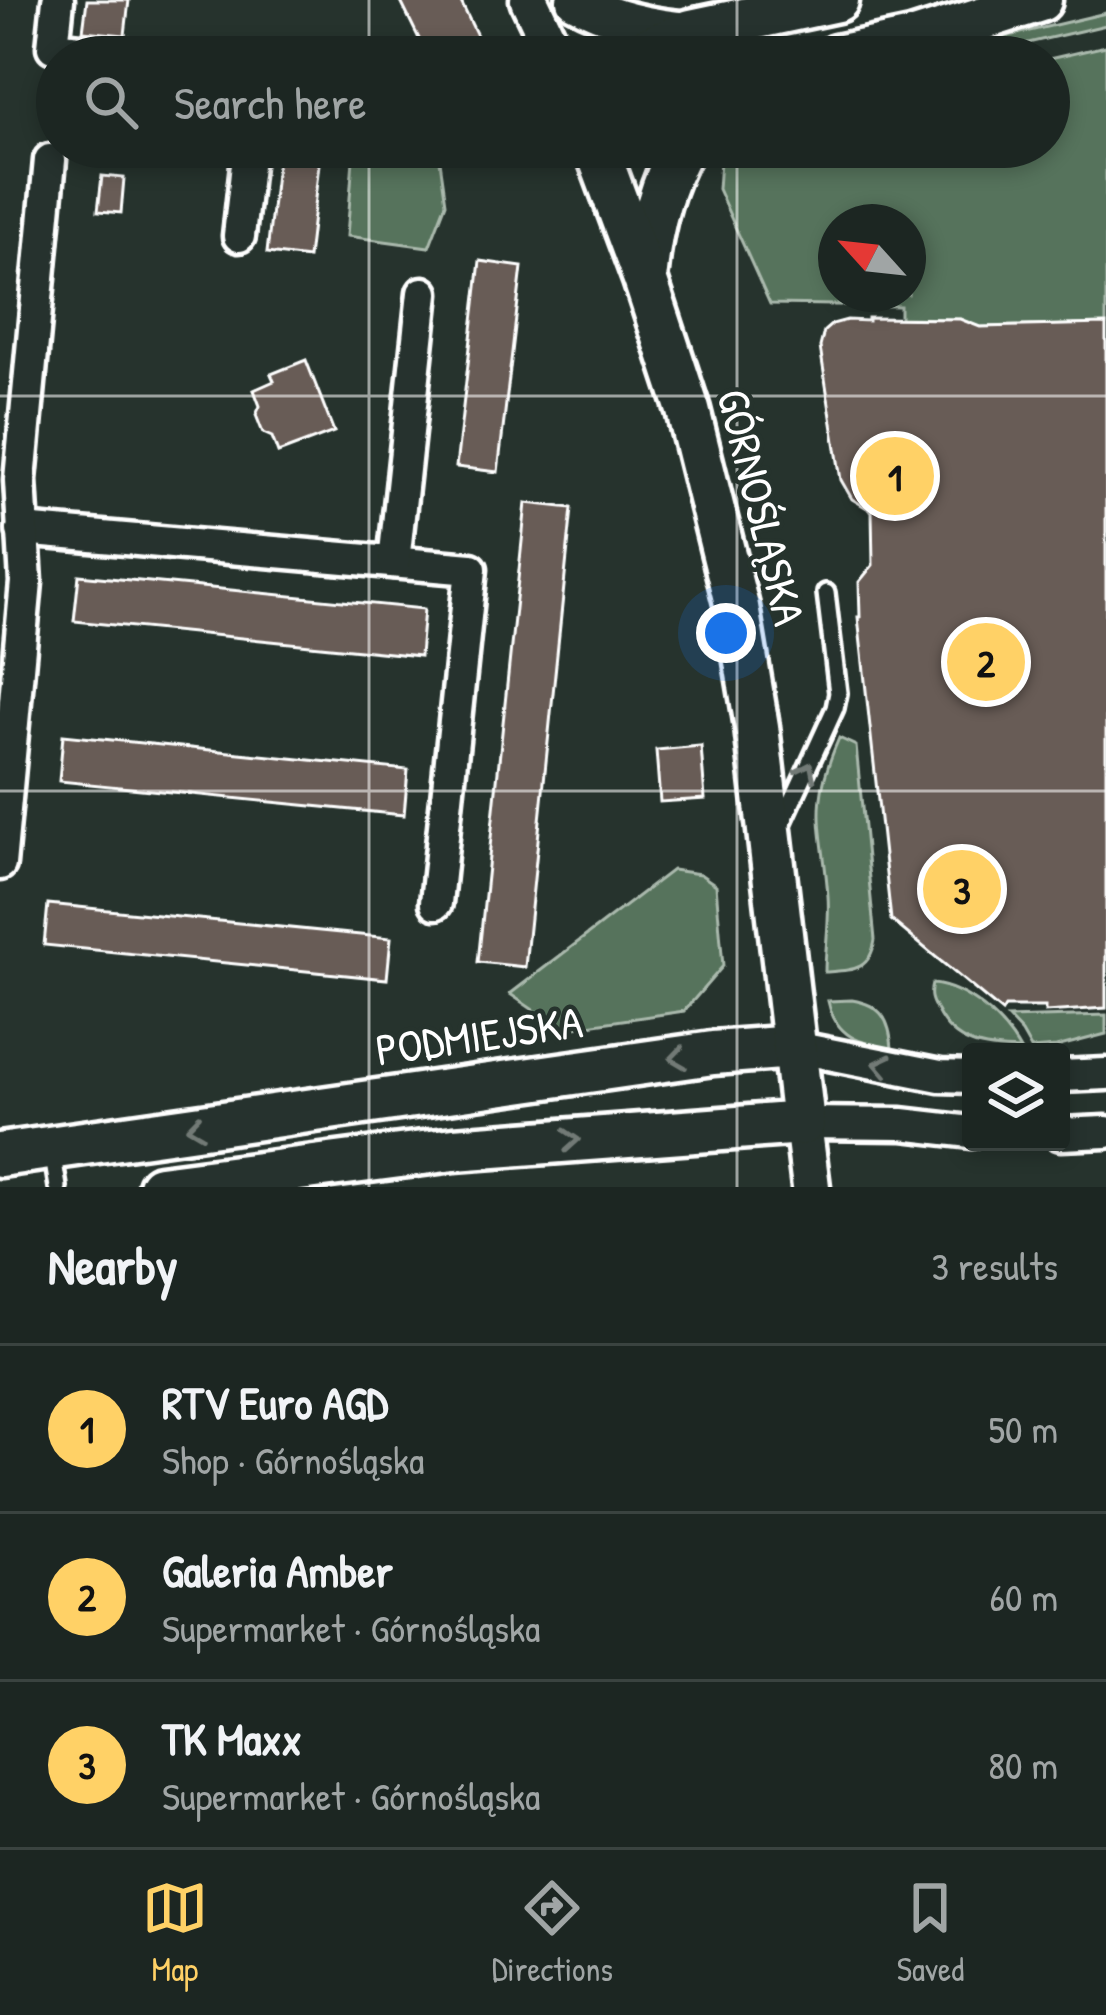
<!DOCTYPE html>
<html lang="en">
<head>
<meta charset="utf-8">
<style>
	body { margin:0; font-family:"Patrick Hand",sans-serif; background:#252e2a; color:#f1f3f6 }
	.controls { position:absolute; right:36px; bottom:36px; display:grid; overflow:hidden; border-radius:12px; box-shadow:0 6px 18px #0003 }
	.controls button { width:108px; height:108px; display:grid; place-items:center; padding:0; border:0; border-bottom:3px solid #3a4340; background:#1c2622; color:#f1f3f6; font:60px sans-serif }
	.compass { position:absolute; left:818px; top:204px; width:108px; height:108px; border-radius:50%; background:#1c2622; box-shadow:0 6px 18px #0003; rotate:297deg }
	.you { position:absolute; left:726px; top:633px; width:42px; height:42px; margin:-30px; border:9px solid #fff; border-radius:50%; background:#1a73e8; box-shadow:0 0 0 18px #1a73e833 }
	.badge { display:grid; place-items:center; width:78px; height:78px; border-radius:50%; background:#ffd166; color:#111; font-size:39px; font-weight:700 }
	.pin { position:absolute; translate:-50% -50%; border:6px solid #fff; box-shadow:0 3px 12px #0006 }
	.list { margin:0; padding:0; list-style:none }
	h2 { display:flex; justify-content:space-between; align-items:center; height:156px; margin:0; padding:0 48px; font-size:51px }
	h2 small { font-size:39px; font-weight:400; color:#a0a5a5 }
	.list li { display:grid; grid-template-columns:78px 1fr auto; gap:36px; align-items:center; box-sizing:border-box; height:168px; padding:0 48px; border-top:3px solid #3a4340 }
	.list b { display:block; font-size:45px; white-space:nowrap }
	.list p { margin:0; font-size:39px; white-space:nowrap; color:#a0a5a5 }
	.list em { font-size:39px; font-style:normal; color:#a0a5a5 }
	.icon { flex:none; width:66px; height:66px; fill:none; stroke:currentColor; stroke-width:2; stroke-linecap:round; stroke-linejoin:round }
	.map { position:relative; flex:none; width:1106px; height:1187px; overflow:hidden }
	.search { position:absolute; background:#1c2622; box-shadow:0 6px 18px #0003; left:36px; right:36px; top:36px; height:132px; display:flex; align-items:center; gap:30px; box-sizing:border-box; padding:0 42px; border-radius:66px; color:#a0a5a5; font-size:45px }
	.sheet { height:660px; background:#1c2622 }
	nav { display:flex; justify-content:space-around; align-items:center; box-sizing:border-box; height:168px; border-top:3px solid #3a4340; background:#1c2622; font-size:33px; color:#a0a5a5 }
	nav a { display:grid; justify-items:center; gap:6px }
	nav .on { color:#ffd166 }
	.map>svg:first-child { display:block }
	.green { fill:#56735b; stroke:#aab9ad; stroke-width:3; fill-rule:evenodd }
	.building { fill:#685c56; stroke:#fff; stroke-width:3 }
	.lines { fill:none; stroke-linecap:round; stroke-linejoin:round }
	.service-casing { stroke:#fff; stroke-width:24 }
	.minor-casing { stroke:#fff; stroke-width:39 }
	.tertiary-casing { stroke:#fff; stroke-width:45 }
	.secondary-casing { stroke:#fff; stroke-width:51 }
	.service { stroke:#26332d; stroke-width:15 }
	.minor { stroke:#26332d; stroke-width:30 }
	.tertiary { stroke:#26332d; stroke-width:36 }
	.secondary { stroke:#26332d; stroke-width:42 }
	.oneway { stroke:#727a76 }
	.grid { fill:none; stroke:#fff; stroke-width:3; stroke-opacity:0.55 }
	.labels { text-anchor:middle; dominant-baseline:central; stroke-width:9; stroke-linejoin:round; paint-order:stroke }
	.street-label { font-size:45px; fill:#fff; stroke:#26332d }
</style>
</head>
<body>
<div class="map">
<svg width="1106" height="1187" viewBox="0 0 1106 1187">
	<rect width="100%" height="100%" fill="#26332d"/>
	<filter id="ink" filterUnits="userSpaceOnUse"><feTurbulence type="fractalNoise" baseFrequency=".00833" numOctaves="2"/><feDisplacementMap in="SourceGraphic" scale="24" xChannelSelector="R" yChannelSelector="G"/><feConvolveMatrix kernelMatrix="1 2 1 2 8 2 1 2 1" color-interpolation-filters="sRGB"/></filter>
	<g filter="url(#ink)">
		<!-- green -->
		<g class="green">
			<path d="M 1106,13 L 1106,25 L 967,57 L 919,57 Z"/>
			<path d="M 1106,46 L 1106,324 L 978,327 L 960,319 L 900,318 L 900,306 L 770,304 L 718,189 L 720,161 L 730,147 L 1049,147 L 1049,59 ZM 836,222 L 908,222 L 908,294 L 836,294 Z"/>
			<path d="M 354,147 L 438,147 L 446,203 L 429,247 L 347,236 Z"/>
			<path d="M 839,738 L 856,746 L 875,940 C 870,971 853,970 825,972 C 825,947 830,921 828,896 C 823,826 808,809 839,738 Z"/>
			<path d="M 672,870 L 700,874 L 716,885 L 723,966 L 684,1011 L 561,1029 L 510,994 Z"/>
			<path d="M 932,984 C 967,987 1004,1021 1020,1050 C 985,1049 954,1046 937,1011 C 931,1001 929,995 932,984 Z"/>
			<path d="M 852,1000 C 882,1005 890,1020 892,1049 C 860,1044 835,1036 828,1001 Z"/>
			<path d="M 1106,1015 L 1106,1034 L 1056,1047 L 1031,1049 L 1022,1033 L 1008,1018 Z"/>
		</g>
		<!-- building -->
		<g class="building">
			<path d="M 87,0 L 129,0 L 125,35 L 83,31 Z"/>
			<path d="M 400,0 L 460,0 L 482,46 L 459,57 L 428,57 Z"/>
			<path d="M 279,147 L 321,147 L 308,258 L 267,253 Z"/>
			<path d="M 102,176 L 124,178 L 121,213 L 98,211 Z"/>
			<path d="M 480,261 L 522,267 L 498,472 L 456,467 Z"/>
			<path d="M 868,318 L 960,319 L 980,327 L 1106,324 L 1106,1008 L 1045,1012 L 1045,1007 L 1005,1007 L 1002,1012 L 891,920 L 858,617 L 860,617 L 859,582 L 873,565 L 872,511 L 852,499 L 841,480 L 820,347 L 824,331 L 832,324 L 847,320 L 868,321 Z"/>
			<path d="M 306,360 L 334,432 L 278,453 L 272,437 L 263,433 L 256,415 L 260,406 L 254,390 L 274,381 L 271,374 Z"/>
			<path d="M 526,503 L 572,508 L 525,967 L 478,962 Z"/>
			<path d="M 79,575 L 424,609 L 420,656 L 74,621 Z"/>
			<path d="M 63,735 L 408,770 L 404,815 L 59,781 Z"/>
			<path d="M 701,746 L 705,799 L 660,802 L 656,750 Z"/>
			<path d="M 48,904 L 391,938 L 387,979 L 44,945 Z"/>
		</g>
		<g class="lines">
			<defs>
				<g id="service">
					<path d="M 780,828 L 835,708 L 838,693 L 826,593"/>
					<path d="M 52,1150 L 58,1187"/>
				</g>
				<g id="minor">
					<path d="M 58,0 L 53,47 L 143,57"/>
					<path d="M 239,236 L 249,147"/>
					<path d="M 22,530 L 471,569 L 436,903"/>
					<path d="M 394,562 L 423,293"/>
					<path d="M 0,864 L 26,582 L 20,480 L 50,160"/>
					<path d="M 794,1047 L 940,1076 L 971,1077"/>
					<path d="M 1061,1076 L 1106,1074"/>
					<path d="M 803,1123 L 902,1124 L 971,1132"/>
					<path d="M 1061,1134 L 1106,1132"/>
				</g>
				<g id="tertiary">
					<path d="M 529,0 L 556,57"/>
					<path d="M 575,0 C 611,20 650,28 691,31"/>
					<path d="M 803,1123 L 811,1187"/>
				</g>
				<g id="secondary">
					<path d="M 627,57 L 691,31 L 837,0"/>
					<path d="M 836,57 L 912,41 L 1040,0"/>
					<path d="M 646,271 C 650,229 661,185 682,147"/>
					<path d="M 0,1155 L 713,1053 L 794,1047"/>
					<path d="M 160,1187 L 454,1149 L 803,1123 L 757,727 L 737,607 L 688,410 L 645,279 L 596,147"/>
				</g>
			</defs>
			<!-- service casing -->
			<use href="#service" class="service-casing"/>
			<!-- minor casing -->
			<use href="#minor" class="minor-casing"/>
			<!-- tertiary casing -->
			<use href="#tertiary" class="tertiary-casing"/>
			<!-- secondary casing -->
			<use href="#secondary" class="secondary-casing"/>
			<!-- service -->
			<use href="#service" class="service"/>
			<!-- minor -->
			<use href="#minor" class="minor"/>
			<!-- tertiary -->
			<use href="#tertiary" class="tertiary"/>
			<!-- secondary -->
			<use href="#secondary" class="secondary"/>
		</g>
		<!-- one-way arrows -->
		<defs><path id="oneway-chevron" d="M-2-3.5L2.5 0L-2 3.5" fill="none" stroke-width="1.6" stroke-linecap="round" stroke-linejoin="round" transform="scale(3)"/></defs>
		<g class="oneway">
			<use href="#oneway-chevron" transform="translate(807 771) rotate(-64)"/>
			<use href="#oneway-chevron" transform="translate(678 1058) rotate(172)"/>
			<use href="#oneway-chevron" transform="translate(882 1065) rotate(-168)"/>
			<use href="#oneway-chevron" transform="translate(195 1127) rotate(172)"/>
			<use href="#oneway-chevron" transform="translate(571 1140) rotate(-4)"/>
		</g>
	</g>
	<!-- grid -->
	<path class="grid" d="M 369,0 L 369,57M 737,0 L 737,57M 369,147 L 369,1187M 737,147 L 737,1187M 0,396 L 1106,396M 0,791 L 1106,791"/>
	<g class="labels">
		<!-- street labels -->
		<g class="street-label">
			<text transform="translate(762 507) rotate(76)">GÓRNOŚLĄSKA</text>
			<text transform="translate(479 1035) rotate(-8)">PODMIEJSKA</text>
		</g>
	</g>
</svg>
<div class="controls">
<button><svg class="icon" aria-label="layers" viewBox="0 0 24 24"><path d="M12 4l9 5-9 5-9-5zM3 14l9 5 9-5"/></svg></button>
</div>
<svg class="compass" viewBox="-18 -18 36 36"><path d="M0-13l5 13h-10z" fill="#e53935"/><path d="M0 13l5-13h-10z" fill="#a0a5a5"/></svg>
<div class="you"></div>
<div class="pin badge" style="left:895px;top:476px">1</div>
<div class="pin badge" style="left:986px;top:662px">2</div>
<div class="pin badge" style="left:962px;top:889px">3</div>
<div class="search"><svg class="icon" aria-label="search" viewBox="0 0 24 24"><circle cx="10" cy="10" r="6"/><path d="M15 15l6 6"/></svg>Search here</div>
</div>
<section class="sheet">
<h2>Nearby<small>3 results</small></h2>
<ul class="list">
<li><span class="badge">1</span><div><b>RTV Euro AGD</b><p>Shop · Górnośląska</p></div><em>50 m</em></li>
<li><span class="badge">2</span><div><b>Galeria Amber</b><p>Supermarket · Górnośląska</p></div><em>60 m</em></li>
<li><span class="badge">3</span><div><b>TK Maxx</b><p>Supermarket · Górnośląska</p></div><em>80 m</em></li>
</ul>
</section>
<nav>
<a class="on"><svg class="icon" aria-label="map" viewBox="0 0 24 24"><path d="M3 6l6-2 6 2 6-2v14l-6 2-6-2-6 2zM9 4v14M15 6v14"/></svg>Map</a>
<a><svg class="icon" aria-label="directions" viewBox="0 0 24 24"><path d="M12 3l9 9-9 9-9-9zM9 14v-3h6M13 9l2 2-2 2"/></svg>Directions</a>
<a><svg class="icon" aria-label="saved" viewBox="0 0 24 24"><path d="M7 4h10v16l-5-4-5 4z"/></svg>Saved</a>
</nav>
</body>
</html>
